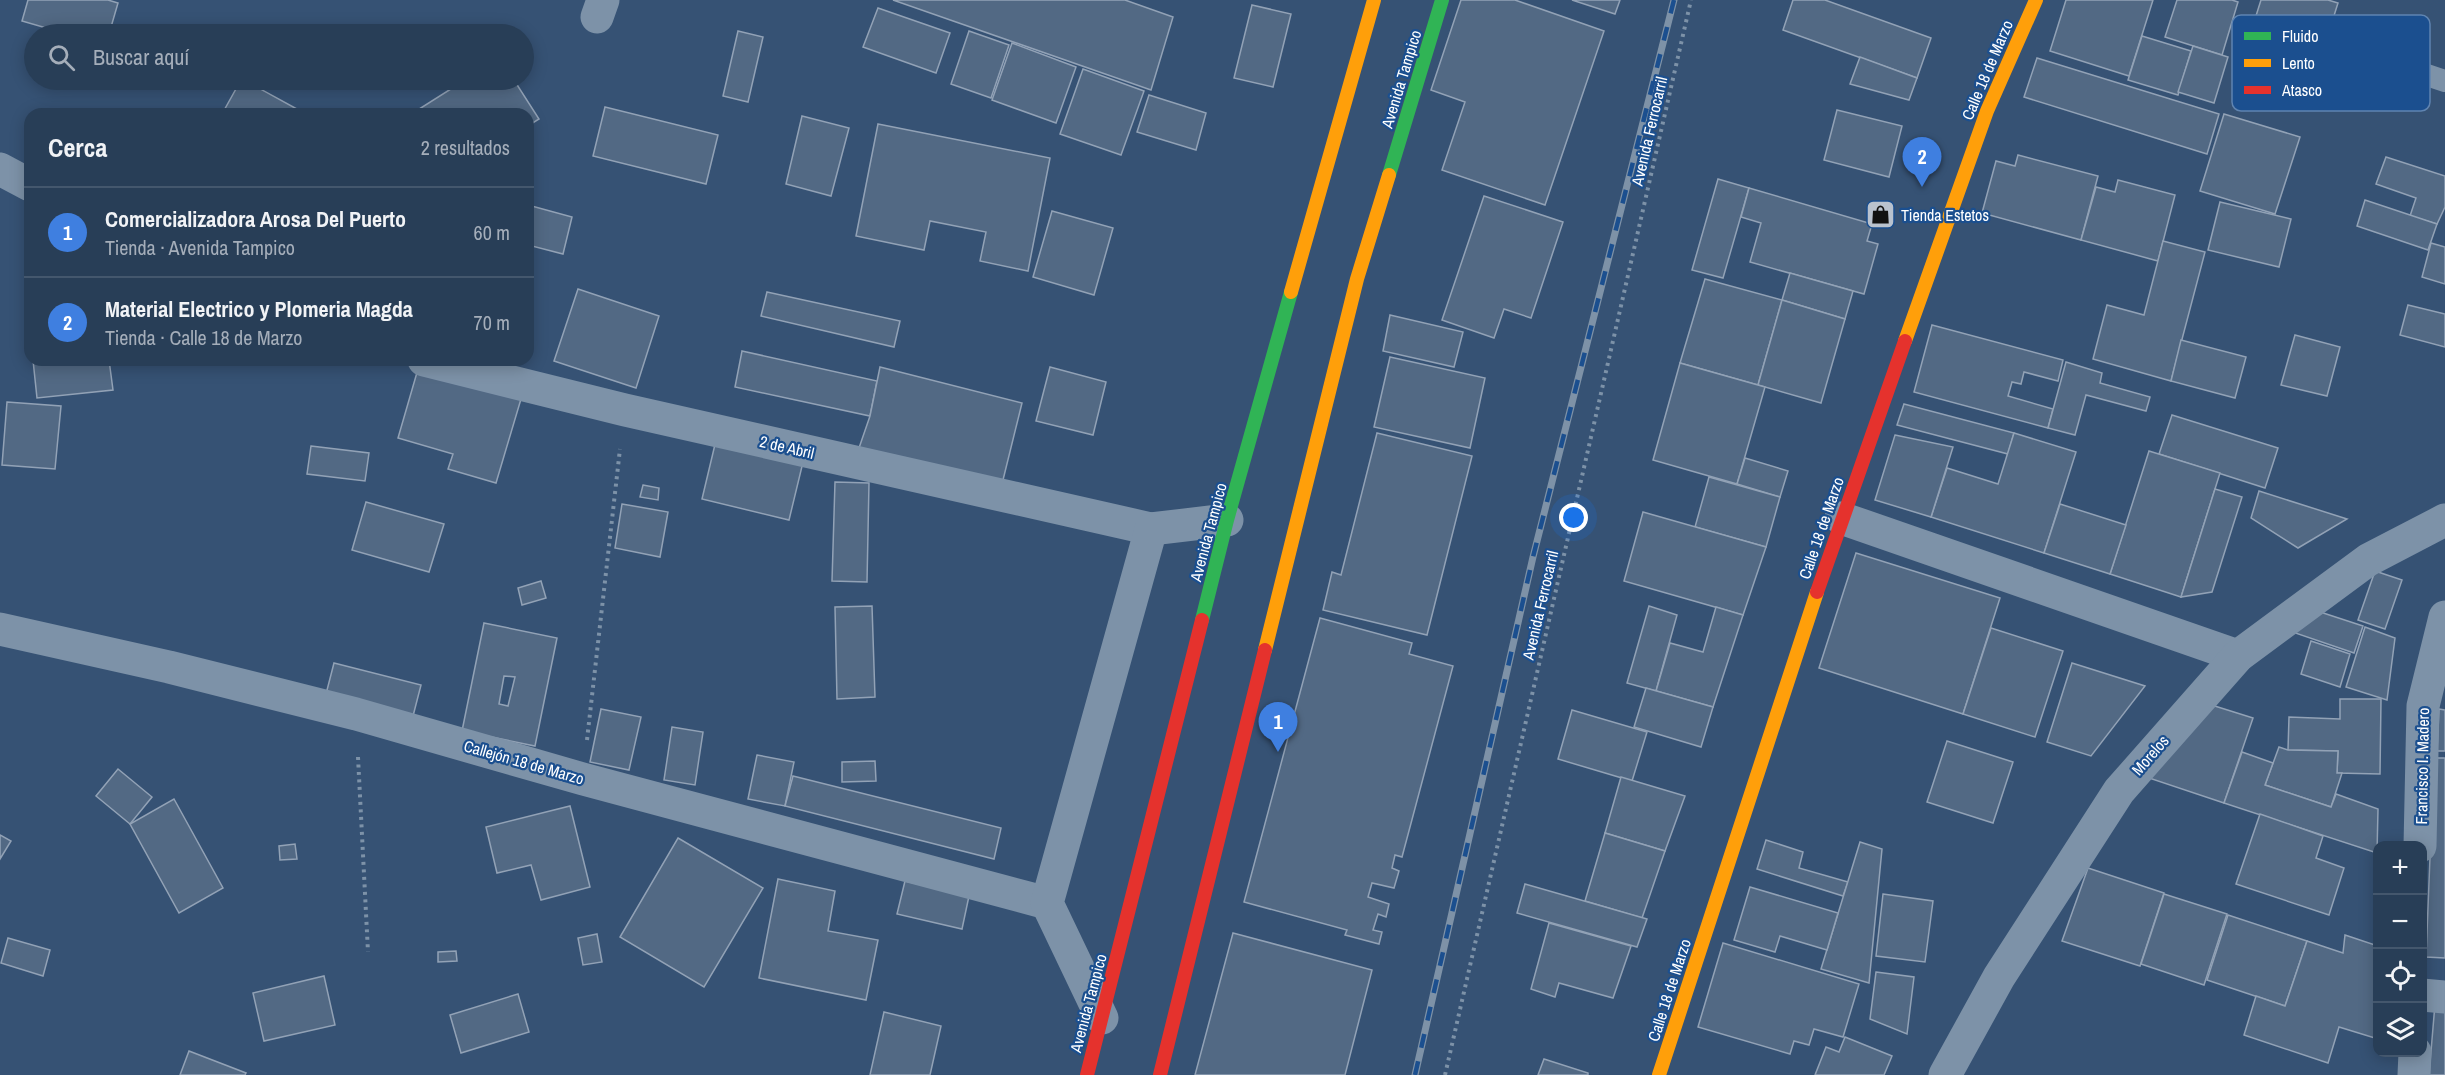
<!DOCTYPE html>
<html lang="es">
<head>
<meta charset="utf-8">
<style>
	body { margin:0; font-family:"Archivo Narrow",sans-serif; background:#30455d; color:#f1f3f6 }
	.controls { position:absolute; right:18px; bottom:18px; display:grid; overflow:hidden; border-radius:12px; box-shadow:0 3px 15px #0003 }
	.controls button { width:54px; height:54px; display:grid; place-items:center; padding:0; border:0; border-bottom:2px solid #44576d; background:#283e57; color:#f1f3f6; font:30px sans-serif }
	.you { position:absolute; left:1574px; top:518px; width:21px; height:21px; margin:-15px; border:4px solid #fff; border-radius:50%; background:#1a73e8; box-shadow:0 0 0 9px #1a73e833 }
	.badge { display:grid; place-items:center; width:39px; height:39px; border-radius:50%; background:#d6ab8b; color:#fff; font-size:20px; font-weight:700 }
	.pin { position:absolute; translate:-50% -50px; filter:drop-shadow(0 2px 3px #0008) }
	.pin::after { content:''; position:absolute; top:32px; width:21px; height:18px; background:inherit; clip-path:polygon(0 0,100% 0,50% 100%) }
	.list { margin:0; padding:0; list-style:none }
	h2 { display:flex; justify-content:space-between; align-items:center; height:78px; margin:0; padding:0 24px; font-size:26px }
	h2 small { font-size:20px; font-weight:400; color:#a5aeba }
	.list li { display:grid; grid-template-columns:39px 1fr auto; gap:18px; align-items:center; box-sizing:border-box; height:90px; padding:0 24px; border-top:2px solid #44576d }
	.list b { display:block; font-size:22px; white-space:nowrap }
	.list p { margin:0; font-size:20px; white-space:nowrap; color:#a5aeba }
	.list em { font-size:20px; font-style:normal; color:#a5aeba }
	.icon { flex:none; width:33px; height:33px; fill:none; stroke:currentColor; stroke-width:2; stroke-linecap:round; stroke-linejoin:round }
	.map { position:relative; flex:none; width:2445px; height:1075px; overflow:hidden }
	.search { position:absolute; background:#283e57; box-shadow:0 3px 15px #0003; left:24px; top:24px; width:510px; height:66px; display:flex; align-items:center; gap:15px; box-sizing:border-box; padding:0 21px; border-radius:33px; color:#a5aeba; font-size:22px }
	.panel { position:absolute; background:#283e57; box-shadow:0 3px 15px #0003; left:24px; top:108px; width:510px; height:258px; border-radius:18px }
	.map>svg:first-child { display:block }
	.building { fill:#526984; stroke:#92a2b6; stroke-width:1.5; fill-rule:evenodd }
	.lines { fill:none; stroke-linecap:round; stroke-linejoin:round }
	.path { stroke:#7d92a8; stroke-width:4; stroke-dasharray:3 4.5; stroke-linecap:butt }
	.lane { stroke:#7d92a8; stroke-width:22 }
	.street { stroke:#7d92a8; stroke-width:33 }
	.fast { stroke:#30b455; stroke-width:14 }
	.slow { stroke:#ff9f0a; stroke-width:14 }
	.jam { stroke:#e5322d; stroke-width:14 }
	.rail-casing { stroke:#7e92a7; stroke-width:7 }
	.rail { stroke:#1b4f8f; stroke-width:4.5; stroke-dasharray:14; stroke-linecap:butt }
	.labels { text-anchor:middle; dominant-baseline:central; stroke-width:4.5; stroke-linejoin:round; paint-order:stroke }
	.street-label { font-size:16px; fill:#fff; stroke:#1b4f8f }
	.poi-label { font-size:16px; fill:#fff; stroke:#1b4f8f; text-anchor:start }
	.key { fill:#1b4f8f; stroke:#5f84b1; stroke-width:1.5 }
	.key-label { font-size:16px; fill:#fff }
</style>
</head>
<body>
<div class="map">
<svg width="2445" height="1075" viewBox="0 0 2445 1075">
	<rect width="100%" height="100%" fill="#365274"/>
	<!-- building -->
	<g class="building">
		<path d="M 28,0 L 108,0 L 118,3 L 109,34 L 67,34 L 22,21 Z"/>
		<path d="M 893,0 L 1125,0 L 1173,17 L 1151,90 Z"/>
		<path d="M 1461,0 L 1515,0 L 1604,31 L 1545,205 L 1442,170 L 1465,102 L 1431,90 Z"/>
		<path d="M 1572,0 L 1620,0 L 1615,14 Z"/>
		<path d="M 1793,0 L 1825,0 L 1931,38 L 1917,78 L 1783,30 Z"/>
		<path d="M 2066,0 L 2153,0 L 2129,76 L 2050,51 Z"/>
		<path d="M 2177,0 L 2232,0 L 2238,2 L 2222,55 L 2165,37 Z"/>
		<path d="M 2261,0 L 2328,0 L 2338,3 L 2320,60 L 2306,55 L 2293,97 L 2236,79 Z"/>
		<path d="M 1252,5 L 1291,14 L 1273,87 L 1234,78 Z"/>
		<path d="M 878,8 L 950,33 L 936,73 L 863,47 Z"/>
		<path d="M 738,31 L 763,37 L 748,102 L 723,96 Z"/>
		<path d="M 969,31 L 1009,45 L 991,98 L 951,84 Z"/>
		<path d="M 2142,36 L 2191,51 L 2178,95 L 2128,80 Z"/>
		<path d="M 1012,43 L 1076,67 L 1056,123 L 992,100 Z"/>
		<path d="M 2193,46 L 2228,57 L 2214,103 L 2178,92 Z"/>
		<path d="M 1860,57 L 1917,78 L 1909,100 L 1850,84 Z"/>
		<path d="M 2037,58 L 2219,114 L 2207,154 L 2024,97 Z"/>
		<path d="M 1083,69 L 1144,91 L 1121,155 L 1060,134 Z"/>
		<path d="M 241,80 L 244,80 L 306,114 L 222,114 Z"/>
		<path d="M 465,80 L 514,80 L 539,119 L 528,126 L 528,114 L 418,114 L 416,111 Z"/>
		<path d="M 1149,95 L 1206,113 L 1196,150 L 1137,132 Z"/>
		<path d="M 605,107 L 718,135 L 706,184 L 593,156 Z"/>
		<path d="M 1837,110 L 1902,126 L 1889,177 L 1824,160 Z"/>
		<path d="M 2224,114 L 2300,137 L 2275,214 L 2200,191 Z"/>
		<path d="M 802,116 L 849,128 L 831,196 L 786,184 Z"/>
		<path d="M 878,124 L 1050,158 L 1028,271 L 980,261 L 986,232 L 930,221 L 924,250 L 856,236 Z"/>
		<path d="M 2018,155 L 2098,176 L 2081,240 L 1982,213 L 1996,161 L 2015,166 Z"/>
		<path d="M 2386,157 L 2445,176 L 2445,207 L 2437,224 L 2410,216 L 2416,198 L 2376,184 Z"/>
		<path d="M 1718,179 L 1749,188 L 1723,278 L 1692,270 Z"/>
		<path d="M 2118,180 L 2175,195 L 2158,261 L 2081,240 L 2096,187 L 2115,192 Z"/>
		<path d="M 1749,188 L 1872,224 L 1867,241 L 1878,244 L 1864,294 L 1750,262 L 1761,223 L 1741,217 Z"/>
		<path d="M 1484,196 L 1563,222 L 1531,318 L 1504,309 L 1494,338 L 1442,320 Z"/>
		<path d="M 2365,200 L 2437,224 L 2428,250 L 2357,226 Z"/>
		<path d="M 2220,202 L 2291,219 L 2279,267 L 2208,250 Z"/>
		<path d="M 528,205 L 572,217 L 563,254 L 528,245 Z"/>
		<path d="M 1052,211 L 1113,228 L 1094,295 L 1033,277 Z"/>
		<path d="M 2163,241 L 2205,252 L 2171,381 L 2093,359 L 2107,305 L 2144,315 Z"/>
		<path d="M 2431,243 L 2445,247 L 2445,284 L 2422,277 Z"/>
		<path d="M 1790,273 L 1853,291 L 1845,319 L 1782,300 Z"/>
		<path d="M 1705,279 L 1782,300 L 1758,385 L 1680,363 Z"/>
		<path d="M 578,289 L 659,316 L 636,388 L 554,361 Z"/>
		<path d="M 767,292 L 900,321 L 894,347 L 761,316 Z"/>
		<path d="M 1782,300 L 1845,319 L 1821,403 L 1758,385 Z"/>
		<path d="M 2408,305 L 2445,314 L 2445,347 L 2400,335 Z"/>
		<path d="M 1390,315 L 1463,332 L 1454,367 L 1383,351 Z"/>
		<path d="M 1932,325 L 2063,360 L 2058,381 L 2024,372 L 2021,384 L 2012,382 L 2008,396 L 2053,409 L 2048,428 L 1914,392 Z"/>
		<path d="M 2295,335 L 2340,347 L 2327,396 L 2281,385 Z"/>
		<path d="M 2181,340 L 2246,357 L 2235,398 L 2171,381 Z"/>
		<path d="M 742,351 L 877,381 L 870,416 L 735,387 Z"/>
		<path d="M 1390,357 L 1485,378 L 1470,448 L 1374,427 Z"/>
		<path d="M 33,360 L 109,360 L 113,390 L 37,398 Z"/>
		<path d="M 2066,362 L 2102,373 L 2100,383 L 2150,397 L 2146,411 L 2086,395 L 2075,435 L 2048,428 Z"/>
		<path d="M 1680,363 L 1765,387 L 1737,484 L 1653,460 Z"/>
		<path d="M 880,367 L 1022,403 L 1002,484 L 859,448 L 870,416 Z"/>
		<path d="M 1050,367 L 1106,382 L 1093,435 L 1036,421 Z"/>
		<path d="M 418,369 L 521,399 L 496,483 L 448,469 L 453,454 L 398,438 Z"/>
		<path d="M 7,402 L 61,406 L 55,469 L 2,465 Z"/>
		<path d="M 1904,404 L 2014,433 L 2008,454 L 1897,425 Z"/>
		<path d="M 2172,415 L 2278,448 L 2265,488 L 2159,454 Z"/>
		<path d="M 1377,433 L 1472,456 L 1427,635 L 1323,610 L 1332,572 L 1341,575 Z"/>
		<path d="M 2014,433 L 2076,452 L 2044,553 L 1931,517 L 1947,468 L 1998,484 Z"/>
		<path d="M 1895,435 L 1953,447 L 1931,517 L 1875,500 Z"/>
		<path d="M 717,436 L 804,458 L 789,520 L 702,499 Z"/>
		<path d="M 311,446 L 369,453 L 365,481 L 307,474 Z"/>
		<path d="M 2149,451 L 2220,473 L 2181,597 L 2110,574 Z"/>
		<path d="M 1745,458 L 1788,471 L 1780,497 L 1737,484 Z"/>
		<path d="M 1709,477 L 1780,497 L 1766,547 L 1695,527 Z"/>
		<path d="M 835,482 L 869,483 L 867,582 L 832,581 Z"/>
		<path d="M 643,485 L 659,488 L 658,500 L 640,497 Z"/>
		<path d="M 2215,489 L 2242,497 L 2212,592 L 2181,597 Z"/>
		<path d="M 2259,491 L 2347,519 L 2298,548 L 2251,518 Z"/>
		<path d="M 366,502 L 444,524 L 429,572 L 352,550 Z"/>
		<path d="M 622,504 L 668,512 L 660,557 L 615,548 Z"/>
		<path d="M 2060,504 L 2126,525 L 2110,574 L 2044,553 Z"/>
		<path d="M 1643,512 L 1766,547 L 1743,615 L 1624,581 Z"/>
		<path d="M 1856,553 L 2000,598 L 1963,714 L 1819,668 Z"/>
		<path d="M 2375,571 L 2402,580 L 2385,629 L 2358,620 Z"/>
		<path d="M 541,581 L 546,598 L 522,605 L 518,588 Z"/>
		<path d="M 872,606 L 875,697 L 837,699 L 835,607 Z"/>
		<path d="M 1649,606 L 1677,615 L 1656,691 L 1627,683 Z"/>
		<path d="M 1716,607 L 1743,615 L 1713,707 L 1656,691 L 1670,643 L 1703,652 Z"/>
		<path d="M 2308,608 L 2363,626 L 2354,653 L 2281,628 Z"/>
		<path d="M 1320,618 L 1412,643 L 1409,654 L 1453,666 L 1402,857 L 1395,855 L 1392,868 L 1399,871 L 1394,888 L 1372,883 L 1368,897 L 1389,904 L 1386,917 L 1378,914 L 1373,930 L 1382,932 L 1379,944 L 1345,935 L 1347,930 L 1244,902 Z"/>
		<path d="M 484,623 L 557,638 L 535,746 L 462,731 ZM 504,676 L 515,677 L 508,706 L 499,704 Z"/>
		<path d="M 2365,627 L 2395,638 L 2387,700 L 2346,687 Z"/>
		<path d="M 1991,628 L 2063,651 L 2035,737 L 1963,714 Z"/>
		<path d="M 2311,641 L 2350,654 L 2340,687 L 2301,674 Z"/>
		<path d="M 334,663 L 421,685 L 413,716 L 326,694 Z"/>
		<path d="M 2072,663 L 2145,686 L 2091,756 L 2047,742 Z"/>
		<path d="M 1646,688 L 1713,707 L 1701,747 L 1634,727 Z"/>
		<path d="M 2340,699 L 2381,699 L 2380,774 L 2337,773 L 2338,751 L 2288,750 L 2289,717 L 2340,719 Z"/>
		<path d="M 2202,702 L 2253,718 L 2224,803 L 2137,774 Z"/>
		<path d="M 601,709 L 641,717 L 629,770 L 590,762 Z"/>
		<path d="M 2439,709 L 2445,710 L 2445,751 L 2437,751 Z"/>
		<path d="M 1572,710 L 1647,732 L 1632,781 L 1558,759 Z"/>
		<path d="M 672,727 L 703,732 L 695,785 L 664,780 Z"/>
		<path d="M 1947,741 L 2013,762 L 1993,823 L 1927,802 Z"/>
		<path d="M 2279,747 L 2288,750 L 2338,751 L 2337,773 L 2342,773 L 2331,807 L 2265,785 Z"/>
		<path d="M 2242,752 L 2273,763 L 2265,785 L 2331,807 L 2336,794 L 2378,809 L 2377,853 L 2224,803 Z"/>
		<path d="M 757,755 L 794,762 L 785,806 L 748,799 Z"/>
		<path d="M 2434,758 L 2445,758 L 2445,958 L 2426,957 Z"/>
		<path d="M 875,761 L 876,781 L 842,782 L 842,762 Z"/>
		<path d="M 118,769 L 152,797 L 130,824 L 96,796 Z"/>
		<path d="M 793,776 L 1001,828 L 994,859 L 785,806 Z"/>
		<path d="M 1621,777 L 1685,796 L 1665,851 L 1605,833 Z"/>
		<path d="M 174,799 L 223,888 L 179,913 L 130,824 Z"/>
		<path d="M 570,806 L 590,887 L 541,900 L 531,865 L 497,873 L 486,827 Z"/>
		<path d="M 2260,814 L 2323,836 L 2316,858 L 2344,868 L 2329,915 L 2236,884 Z"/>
		<path d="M 1605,833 L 1665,851 L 1642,918 L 1585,901 Z"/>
		<path d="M 0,835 L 11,841 L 0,859 Z"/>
		<path d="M 678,838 L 763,888 L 704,987 L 620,937 Z"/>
		<path d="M 1766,840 L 1803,852 L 1799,868 L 1848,882 L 1843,896 L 1757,869 Z"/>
		<path d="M 1860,842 L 1882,849 L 1869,983 L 1821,969 Z"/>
		<path d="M 295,844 L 297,859 L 280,860 L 279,846 Z"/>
		<path d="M 2088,868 L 2164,893 L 2140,966 L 2062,941 Z"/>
		<path d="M 778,879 L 835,891 L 828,931 L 878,940 L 866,1000 L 759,978 Z"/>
		<path d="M 905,881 L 969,896 L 962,929 L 897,914 Z"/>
		<path d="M 1525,884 L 1647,919 L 1637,947 L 1517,913 Z"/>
		<path d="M 1750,887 L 1838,913 L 1827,950 L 1780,936 L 1775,952 L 1734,940 Z"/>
		<path d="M 1883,894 L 1933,901 L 1925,962 L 1876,956 Z"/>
		<path d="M 2164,894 L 2227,914 L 2204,985 L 2141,964 Z"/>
		<path d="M 2228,915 L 2307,941 L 2285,1006 L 2207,980 Z"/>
		<path d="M 1549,923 L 1631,946 L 1613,998 L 1559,983 L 1555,997 L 1531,989 Z"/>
		<path d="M 1233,933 L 1372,970 L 1345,1075 L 1195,1075 Z"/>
		<path d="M 597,934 L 602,962 L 583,965 L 578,938 Z"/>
		<path d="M 2345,935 L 2378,946 L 2378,1039 L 2339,1027 L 2328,1063 L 2244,1035 L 2256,996 L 2285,1006 L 2307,941 L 2343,953 Z"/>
		<path d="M 8,938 L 50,950 L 43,976 L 1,963 Z"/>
		<path d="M 1723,943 L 1859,984 L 1843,1037 L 1814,1029 L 1809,1045 L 1794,1041 L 1790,1054 L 1698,1027 Z"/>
		<path d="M 456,951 L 457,961 L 438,962 L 438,952 Z"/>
		<path d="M 1876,972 L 1914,977 L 1907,1034 L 1870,1019 Z"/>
		<path d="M 324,976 L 335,1025 L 264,1041 L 253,993 Z"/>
		<path d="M 518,994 L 529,1032 L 461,1053 L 450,1015 Z"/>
		<path d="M 2435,1004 L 2445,1005 L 2445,1075 L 2429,1075 Z"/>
		<path d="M 884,1012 L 941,1026 L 930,1075 L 870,1075 Z"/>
		<path d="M 1845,1037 L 1892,1056 L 1884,1075 L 1815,1075 L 1826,1047 L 1839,1052 Z"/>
		<path d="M 189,1051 L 246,1073 L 245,1075 L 180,1075 Z"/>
		<path d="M 1544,1059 L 1588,1073 L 1588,1075 L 1538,1075 Z"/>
	</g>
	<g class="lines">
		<!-- path -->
		<g class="path">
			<path d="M 587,740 L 620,449"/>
			<path d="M 358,757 L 368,952"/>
			<path d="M 1445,1075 L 1691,0"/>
		</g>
		<!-- lane -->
		<path class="lane" d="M 2400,66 L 2445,81"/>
		<!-- street -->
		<g class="street">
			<path d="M 597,17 L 603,0"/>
			<path d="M 0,169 L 30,185"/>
			<path d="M 424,360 L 625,410 L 1151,529"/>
			<path d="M 1841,518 L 2238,656"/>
			<path d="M 0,629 L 169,667 L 356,714 L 583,779 L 1047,903"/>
			<path d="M 2420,846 L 2423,706 L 2445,617"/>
			<path d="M 2422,995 L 2445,997"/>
			<path d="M 1102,1018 L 1047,903 L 1151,529 L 1227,520"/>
			<path d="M 1945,1075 L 1999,977 L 2119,791 L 2238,656 L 2368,560 L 2445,520"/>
			<path d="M 2414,1075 L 2415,1052"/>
		</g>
		<!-- fast -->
		<g class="fast">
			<path d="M 1389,175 L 1442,0"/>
			<path d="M 1202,620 L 1227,520 L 1291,292"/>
		</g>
		<!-- slow -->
		<g class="slow">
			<path d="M 1291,292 L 1374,0"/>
			<path d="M 1905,341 L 1987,111 L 2036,0"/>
			<path d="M 1265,650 L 1357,279 L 1389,175"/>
			<path d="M 1659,1075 L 1817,592"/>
		</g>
		<!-- jam -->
		<g class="jam">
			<path d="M 1817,592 L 1905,341"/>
			<path d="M 1087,1075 L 1202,620"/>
			<path d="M 1160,1075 L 1265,650"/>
		</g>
		<defs>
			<path id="rail" d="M 1415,1075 L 1533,557 L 1674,0"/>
		</defs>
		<!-- rail casing -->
		<use href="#rail" class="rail-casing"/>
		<!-- rail -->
		<use href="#rail" class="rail"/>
	</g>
	<!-- icons -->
	<defs>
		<symbol id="shop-square" viewBox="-11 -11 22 22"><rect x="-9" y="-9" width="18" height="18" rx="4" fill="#b9c2ce" stroke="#1b4f8f"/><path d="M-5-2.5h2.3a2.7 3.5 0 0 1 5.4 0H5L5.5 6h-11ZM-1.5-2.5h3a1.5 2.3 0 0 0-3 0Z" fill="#111"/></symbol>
	</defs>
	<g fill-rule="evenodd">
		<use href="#shop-square" x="1864" y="198" width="33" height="33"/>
	</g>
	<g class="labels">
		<!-- street labels -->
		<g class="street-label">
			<text transform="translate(1987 70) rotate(-67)">Calle 18 de Marzo</text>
			<text transform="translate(1401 79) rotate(-73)">Avenida Tampico</text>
			<text transform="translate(1649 131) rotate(-77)">Avenida Ferrocarril</text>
			<text transform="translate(787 447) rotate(13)">2 de Abril</text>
			<text transform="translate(1821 528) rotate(-71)">Calle 18 de Marzo</text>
			<text transform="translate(1208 532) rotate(-75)">Avenida Tampico</text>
			<text transform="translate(1540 605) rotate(-77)">Avenida Ferrocarril</text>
			<text transform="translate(2150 755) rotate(-49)">Morelos</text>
			<text transform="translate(524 762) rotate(16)">Callejón 18 de Marzo</text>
			<text transform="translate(2422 766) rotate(-89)">Francisco I. Madero</text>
			<text transform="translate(1669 990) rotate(-72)">Calle 18 de Marzo</text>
			<text transform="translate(1088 1003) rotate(-75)">Avenida Tampico</text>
		</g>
		<!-- poi labels -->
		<g class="poi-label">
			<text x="1901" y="215">Tienda Estetos</text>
		</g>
	</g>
	<!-- legend -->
	<rect x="2232" y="15" width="198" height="96" rx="9" class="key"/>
	<rect x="2244" y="32" width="27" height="8" fill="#30b455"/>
	<rect x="2244" y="59" width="27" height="8" fill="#ff9f0a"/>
	<rect x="2244" y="86" width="27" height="8" fill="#e5322d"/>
	<g class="key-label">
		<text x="2282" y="42">Fluido</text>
		<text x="2282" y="69">Lento</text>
		<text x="2282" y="96">Atasco</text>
	</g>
</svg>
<div class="controls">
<button>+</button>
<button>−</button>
<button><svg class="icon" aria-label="locate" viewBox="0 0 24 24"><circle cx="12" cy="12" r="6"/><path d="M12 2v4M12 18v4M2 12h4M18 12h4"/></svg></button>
<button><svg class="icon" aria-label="layers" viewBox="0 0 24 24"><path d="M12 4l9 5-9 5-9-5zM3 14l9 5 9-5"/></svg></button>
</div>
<div class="you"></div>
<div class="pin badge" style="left:1278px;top:752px;background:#3f7fe0">1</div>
<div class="pin badge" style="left:1922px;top:187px;background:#3f7fe0">2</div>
<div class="search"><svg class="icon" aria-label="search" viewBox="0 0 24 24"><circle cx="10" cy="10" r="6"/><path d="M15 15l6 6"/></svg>Buscar aquí</div>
<section class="panel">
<h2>Cerca<small>2 resultados</small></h2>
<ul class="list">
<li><span class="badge" style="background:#3f7fe0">1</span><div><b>Comercializadora Arosa Del Puerto</b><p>Tienda · Avenida Tampico</p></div><em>60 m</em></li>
<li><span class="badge" style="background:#3f7fe0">2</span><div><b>Material Electrico y Plomeria Magda</b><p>Tienda · Calle 18 de Marzo</p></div><em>70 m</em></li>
</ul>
</section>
</div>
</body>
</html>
